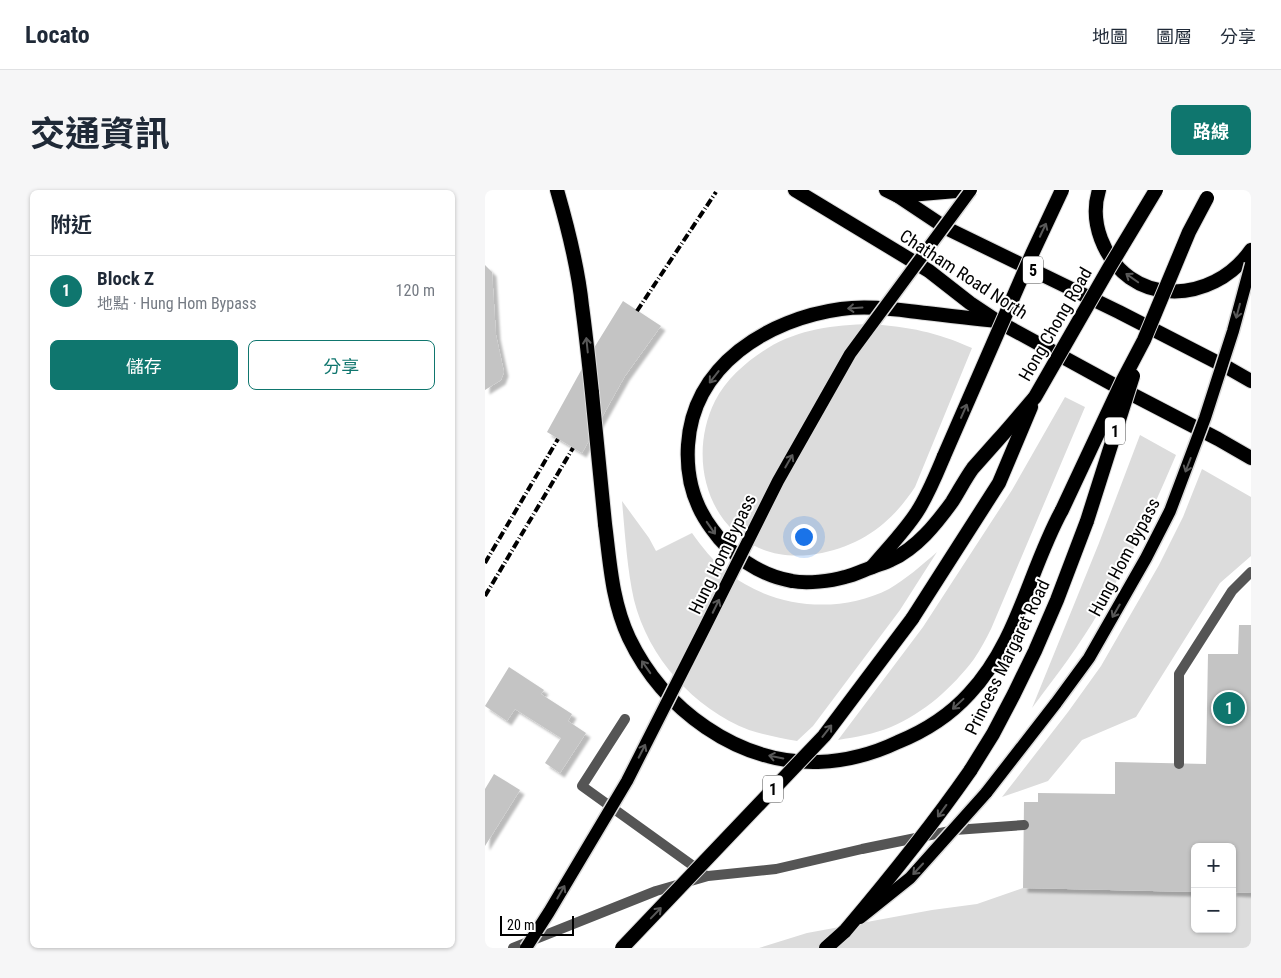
<!DOCTYPE html>
<html lang="zh-TW">
<head>
<meta charset="utf-8">
<style>
	body { margin:0; font-family:"Roboto Condensed","Noto Sans TC",sans-serif; background:#f6f6f7; color:#1f2937 }
	.controls { position:absolute; right:15px; bottom:15px; display:grid; overflow:hidden; border-radius:8px; box-shadow:0 1px 4px #0004 }
	.controls button { width:45px; height:45px; display:grid; place-items:center; padding:0; border:0; border-bottom:1px solid #e0e1e3; background:#fff; color:#1f2937; font:25px sans-serif }
	.scale { position:absolute; left:15px; bottom:12px; width:74px; box-sizing:border-box; padding-left:5px; border:2px solid #000; border-top:0; font-size:14px; line-height:18px; white-space:nowrap; color:#000; -webkit-text-stroke:4px #fff; paint-order:stroke }
	.you { position:absolute; left:318px; top:346px; width:18px; height:18px; margin:-12px; border:4px solid #fff; border-radius:50%; background:#1a73e8; box-shadow:0 0 0 8px #1a73e833 }
	.badge { display:grid; place-items:center; width:32px; height:32px; border-radius:50%; background:#0f766e; color:#fff; font-size:16px; font-weight:700 }
	.pin { position:absolute; translate:-50% -50%; border:2px solid #fff; box-shadow:0 1px 5px #0006 }
	.list { margin:0; padding:0; list-style:none }
	h2 { display:flex; justify-content:space-between; align-items:center; height:65px; margin:0; padding:0 20px; font-size:21px }
	h2 small { font-size:16px; font-weight:400; color:#747a83 }
	.list li { display:grid; grid-template-columns:32px 1fr auto; gap:15px; align-items:center; box-sizing:border-box; height:70px; padding:0 20px; border-top:1px solid #e0e1e3 }
	.list b { display:block; font-size:19px; white-space:nowrap }
	.list p { margin:0; font-size:16px; white-space:nowrap; color:#747a83 }
	.list em { font-size:16px; font-style:normal; color:#747a83 }
	.actions { display:flex; gap:10px; padding:15px 20px }
	.actions a { flex:1; padding:11px 0; border:1px solid #0f766e; border-radius:8px; text-align:center; font-size:18px; color:#0f766e }
	.actions .main { background:#0f766e; color:#fff }
	.map { position:relative; flex:none; width:766px; height:758px; overflow:hidden; border-radius:8px }
	header { display:flex; align-items:center; gap:30px; box-sizing:border-box; height:70px; padding:0 25px; background:#fff; border-bottom:1px solid #e0e1e3 }
	header strong { font-size:24px }
	nav { display:flex; gap:28px; margin-inline-start:auto; font-size:18px }
	.intro { display:flex; align-items:center; justify-content:space-between; box-sizing:border-box; height:120px; padding:0 30px }
	h1 { margin:0; font-size:35px }
	.button { padding:12px 22px; border-radius:8px; background:#0f766e; color:#fff; font-size:18px; font-weight:700 }
	main { display:flex; gap:30px; padding:0 30px }
	aside { flex:1; background:#fff; border-radius:8px; box-shadow:0 1px 4px #0004 }
	.map>svg:first-child { display:block }
	.green { fill:#dcdcdc }
	.building { fill:#c4c4c4; filter:url(#shadow) }
	.lines { fill:none; stroke-linecap:round; stroke-linejoin:round }
	.primary-casing { stroke:#dbdbdb; stroke-width:15 }
	.trunk-casing { stroke:#dbdbdb; stroke-width:16 }
	.service { stroke:#555; stroke-width:10 }
	.primary { stroke:#000; stroke-width:12 }
	.trunk { stroke:#000; stroke-width:14 }
	.rail { stroke:#000; stroke-width:4; stroke-dasharray:8 2.5 1 2.5; stroke-linecap:butt }
	.primary-bridge-casing { stroke:#dbdbdb; stroke-width:15; stroke-linecap:butt }
	.trunk-bridge-casing { stroke:#dbdbdb; stroke-width:16; stroke-linecap:butt }
	.primary-bridge { stroke:#000; stroke-width:12 }
	.trunk-bridge { stroke:#000; stroke-width:14 }
	.oneway { stroke:#595959 }
	.labels { text-anchor:middle; dominant-baseline:central; stroke-width:4; stroke-linejoin:round; paint-order:stroke }
	.shield { fill:#fff; stroke:#4c4c4c; stroke-width:1 }
	.shield-label { font-size:16px; font-weight:bold; fill:#000 }
	.street-label { font-size:18px; fill:#000; stroke:#fff }
</style>
</head>
<body>
<header>
<strong>Locato</strong>
<nav><a>地圖</a><a>圖層</a><a>分享</a></nav>
</header>
<div class="intro"><h1>交通資訊</h1><a class="button">路線</a></div>
<main>
<aside>
<h2>附近<small></small></h2>
<ul class="list">
<li><span class="badge">1</span><div><b>Block Z</b><p>地點 · Hung Hom Bypass</p></div><em>120 m</em></li>
</ul>
<div class="actions"><a class="main">儲存</a><a>分享</a></div>
</aside>
<div class="map">
<svg width="766" height="758" viewBox="0 0 766 758">
	<defs>
		<filter id="shadow"><feDropShadow dx="4.5" dy="4.5" stdDeviation="1" flood-color="#0004"/></filter>
	</defs>
	<rect width="100%" height="100%" fill="#fff"/>
	<!-- green -->
	<g class="green">
		<path d="M 385,134 C 425,137 451,142 487,158 L 430,297 C 407,332 379,354 337,363 C 317,367 293,367 274,358 C 219,333 204,263 230,211 C 241,189 262,171 283,158 C 314,139 349,135 385,134 Z"/>
		<path d="M 580,207 L 600,217 L 506,439 C 501,449 495,460 489,469 C 467,498 439,523 406,537 C 389,544 371,547 353,550 L 438,437 L 527,300 Z"/>
		<path d="M 655,245 L 691,265 C 668,319 645,370 615,420 C 595,455 571,486 547,518 L 614,353 Z"/>
		<path d="M 717,279 L 766,307 L 766,366 L 735,393 L 651,527 L 597,550 L 563,591 L 517,607 L 583,522 L 616,476 L 674,375 L 698,327 Z"/>
		<path d="M 137,311 L 164,348 L 171,361 L 207,343 C 217,357 228,371 242,382 C 287,418 353,425 404,399 C 421,389 437,375 452,362 L 415,420 L 328,536 L 312,551 C 296,548 280,545 264,540 C 209,519 163,467 149,410 C 142,378 140,344 137,311 Z"/>
		<path d="M 538,698 L 710,702 L 710,739 L 747,739 L 747,702 L 766,703 L 766,758 L 274,758 L 322,743 L 447,720 L 492,714 Z"/>
	</g>
	<!-- building -->
	<g class="building">
		<path d="M 0,75 L 7,82 L 11,145 L 19,182 L 16,190 L 0,200 Z"/>
		<path d="M 138,111 L 176,136 L 140,186 L 97,263 L 62,242 L 104,166 Z"/>
		<path d="M 754,435 L 766,435 L 766,703 L 747,702 L 747,657 L 710,657 L 710,702 L 538,698 L 539,612 L 553,612 L 553,603 L 630,604 L 630,572 L 721,574 L 723,464 L 753,464 Z"/>
		<path d="M 24,477 L 59,500 L 56,504 L 87,524 L 83,531 L 101,543 L 75,583 L 60,573 L 76,548 L 30,519 L 22,531 L 0,516 Z"/>
		<path d="M 9,584 L 35,600 L 0,656 L 0,599 Z"/>
	</g>
	<g class="lines">
		<defs>
			<path id="primary" d="M 501,603 L 571,513"/>
			<g id="trunk">
				<path d="M 72,0 C 83,38 93,77 97,116 C 101,145 104,174 107,203"/>
				<path d="M 310,0 L 444,81 L 485,113 L 512,131 L 629,195 L 733,249 L 766,268"/>
				<path d="M 401,0 L 413,6 L 461,38 L 634,122 L 745,179 L 766,191"/>
				<path d="M 614,0 C 609,16 610,33 616,49 C 642,118 727,116 766,60"/>
				<path d="M 413,6 L 483,0"/>
				<path d="M 512,131 C 488,128 464,126 441,123 C 413,120 385,115 356,119 C 283,129 208,175 203,255 C 201,286 209,315 227,339 C 245,365 276,386 307,391 C 322,394 346,391 360,387 C 369,385 377,381 385,378 C 392,375 400,373 406,370 C 432,358 451,334 467,312 C 474,301 480,289 488,278 C 496,269 504,260 512,251 C 525,237 537,222 550,207"/>
				<path d="M 120,334 C 125,373 127,412 144,448 C 178,519 252,574 333,572 C 360,571 388,564 413,552 C 440,541 464,526 484,504 C 533,452 544,380 577,320"/>
				<path d="M 387,377 C 402,359 419,342 432,322 C 443,305 451,285 459,266"/>
				<path d="M 427,429 L 514,293 L 546,217"/>
				<path d="M 485,581 L 508,544 L 529,504 L 550,461 L 572,410 L 602,331"/>
				<path d="M 341,758 L 360,741"/>
			</g>
		</defs>
		<!-- primary casing -->
		<use href="#primary" class="primary-casing"/>
		<!-- trunk casing -->
		<use href="#trunk" class="trunk-casing"/>
		<!-- service -->
		<g class="service">
			<path d="M 140,529 L 97,596 L 218,683"/>
			<path d="M 694,574 L 694,484 L 747,401 L 766,382"/>
			<path d="M 28,758 L 171,701 L 223,686 L 291,679 L 377,659 L 470,640 L 539,635"/>
		</g>
		<!-- primary -->
		<use href="#primary" class="primary"/>
		<!-- trunk -->
		<use href="#trunk" class="trunk"/>
		<!-- rail -->
		<g class="rail">
			<path d="M 152,121 L 231,2"/>
			<path d="M 0,373 L 73,249"/>
			<path d="M 0,406 L 88,258"/>
		</g>
		<defs>
			<g id="primary-bridge">
				<path d="M 571,513 L 604,468 L 661,368 L 685,321 L 720,228 L 748,141 L 766,74"/>
				<path d="M 375,728 L 425,688 L 501,603"/>
				<path d="M 41,758 L 64,722 L 142,591 L 219,439 L 293,291 L 365,164 L 486,0"/>
			</g>
			<g id="trunk-bridge">
				<path d="M 107,203 L 120,334"/>
				<path d="M 550,207 L 624,78 L 671,0"/>
				<path d="M 459,266 L 547,64 L 577,0"/>
				<path d="M 577,320 L 638,190 L 659,150 L 704,42 L 722,8"/>
				<path d="M 602,331 L 648,186"/>
				<path d="M 360,741 C 404,689 446,637 485,581"/>
				<path d="M 137,758 L 339,546 L 427,429"/>
			</g>
		</defs>
		<!-- primary-bridge casing -->
		<use href="#primary-bridge" class="primary-bridge-casing"/>
		<!-- trunk-bridge casing -->
		<use href="#trunk-bridge" class="trunk-bridge-casing"/>
		<!-- primary-bridge -->
		<use href="#primary-bridge" class="primary-bridge"/>
		<!-- trunk-bridge -->
		<use href="#trunk-bridge" class="trunk-bridge"/>
	</g>
	<!-- one-way arrows -->
	<defs><path id="oneway-shaft" d="M-6 0H5M1.5-3L5.5 0L1.5 3" fill="none" stroke-width="1.6" stroke-linecap="round" stroke-linejoin="round" transform="scale(1.25)"/></defs>
	<g class="oneway">
		<use href="#oneway-shaft" transform="translate(558 40) rotate(-65)"/>
		<use href="#oneway-shaft" transform="translate(647 88) rotate(-145)"/>
		<use href="#oneway-shaft" transform="translate(370 118) rotate(176)"/>
		<use href="#oneway-shaft" transform="translate(753 121) rotate(105)"/>
		<use href="#oneway-shaft" transform="translate(102 155) rotate(-96)"/>
		<use href="#oneway-shaft" transform="translate(229 187) rotate(128)"/>
		<use href="#oneway-shaft" transform="translate(479 221) rotate(-66)"/>
		<use href="#oneway-shaft" transform="translate(304 271) rotate(-60)"/>
		<use href="#oneway-shaft" transform="translate(703 275) rotate(111)"/>
		<use href="#oneway-shaft" transform="translate(226 338) rotate(55)"/>
		<use href="#oneway-shaft" transform="translate(231 416) rotate(-64)"/>
		<use href="#oneway-shaft" transform="translate(631 421) rotate(120)"/>
		<use href="#oneway-shaft" transform="translate(161 477) rotate(-125)"/>
		<use href="#oneway-shaft" transform="translate(473 514) rotate(137)"/>
		<use href="#oneway-shaft" transform="translate(342 541) rotate(-52)"/>
		<use href="#oneway-shaft" transform="translate(157 561) rotate(-63)"/>
		<use href="#oneway-shaft" transform="translate(291 567) rotate(-169)"/>
		<use href="#oneway-shaft" transform="translate(457 621) rotate(126)"/>
		<use href="#oneway-shaft" transform="translate(433 679) rotate(133)"/>
		<use href="#oneway-shaft" transform="translate(76 702) rotate(-60)"/>
		<use href="#oneway-shaft" transform="translate(171 723) rotate(-46)"/>
	</g>
	<g class="labels">
		<!-- shield labels -->
		<g class="shield">
			<rect x="538" y="66.5" width="20" height="27" rx="4"/>
			<rect x="620" y="227.5" width="20" height="27" rx="4"/>
			<rect x="278" y="585.5" width="20" height="27" rx="4"/>
		</g>
		<g class="shield-label">
			<text x="548" y="80">5</text>
			<text x="630" y="241">1</text>
			<text x="288" y="599">1</text>
		</g>
		<!-- street labels -->
		<g class="street-label">
			<text transform="translate(479 84) rotate(33)">Chatham Road North</text>
			<text transform="translate(570 134) rotate(-60)">Hong Chong Road</text>
			<text transform="translate(237 364) rotate(-64)">Hung Hom Bypass</text>
			<text transform="translate(639 367) rotate(-62)">Hung Hom Bypass</text>
			<text transform="translate(522 467) rotate(-64)">Princess Margaret Road</text>
		</g>
	</g>
</svg>
<div class="controls">
<button>+</button>
<button>−</button>
</div>
<div class="scale">20 m</div>
<div class="you"></div>
<div class="pin badge" style="left:744px;top:518px">1</div>
</div>
</main>
</body>
</html>
